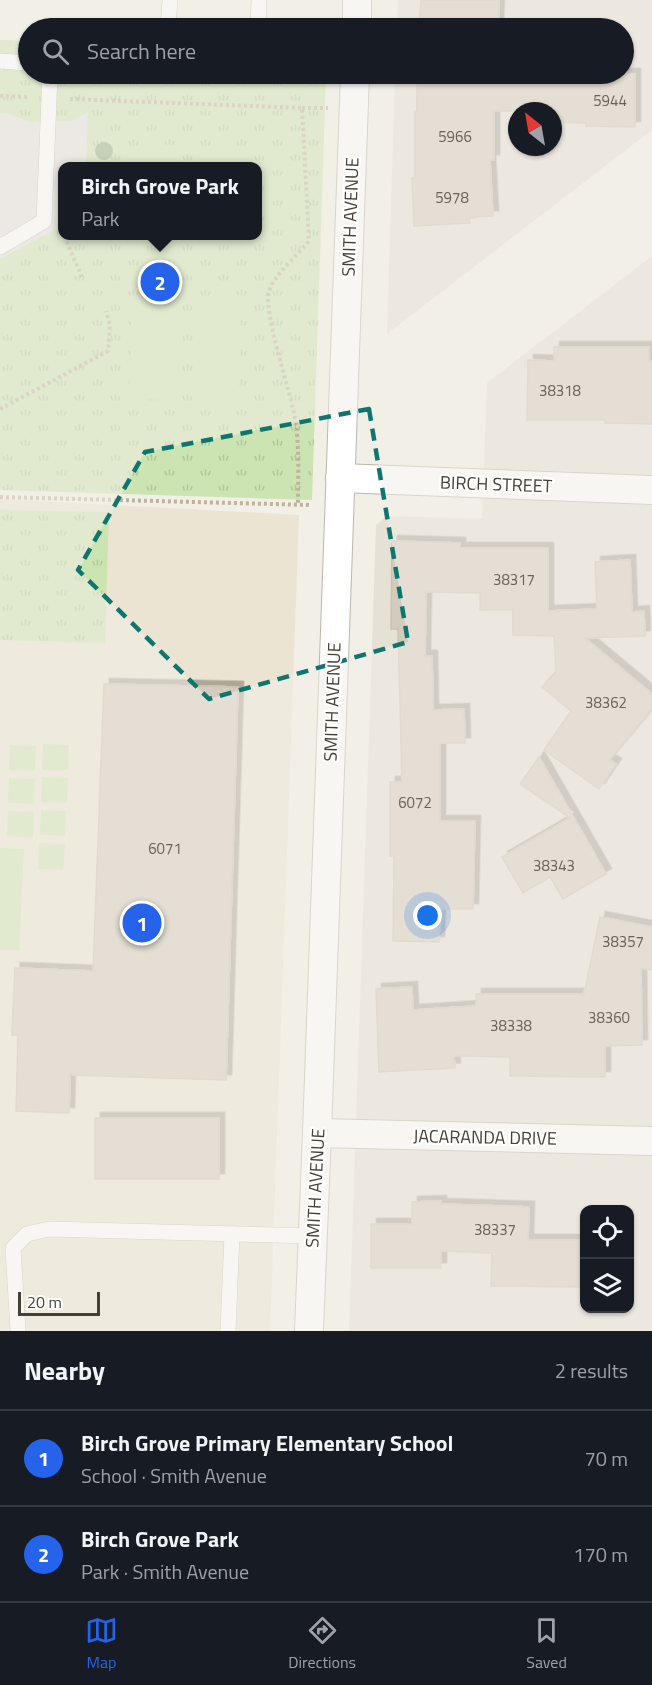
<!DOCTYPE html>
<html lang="en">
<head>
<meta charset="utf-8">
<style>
	body { margin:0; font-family:"Titillium Web",sans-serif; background:#242831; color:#f1f3f6 }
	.controls { position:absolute; right:18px; bottom:18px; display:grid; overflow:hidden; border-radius:12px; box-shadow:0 2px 4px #0004 }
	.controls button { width:54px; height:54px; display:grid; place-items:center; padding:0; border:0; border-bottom:2px solid #363941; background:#171b24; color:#f1f3f6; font:30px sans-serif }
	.compass { position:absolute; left:508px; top:102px; width:54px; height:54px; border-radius:50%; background:#171b24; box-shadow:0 2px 4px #0004; rotate:329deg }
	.scale { position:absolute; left:18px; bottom:15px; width:82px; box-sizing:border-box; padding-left:6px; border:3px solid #454036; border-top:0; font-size:16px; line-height:21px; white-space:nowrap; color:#454036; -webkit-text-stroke:4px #fff; paint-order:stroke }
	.you { position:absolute; left:428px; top:916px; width:21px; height:21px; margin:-15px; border:4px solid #fff; border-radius:50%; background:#1a73e8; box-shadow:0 0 0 9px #1a73e833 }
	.badge { display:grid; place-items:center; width:39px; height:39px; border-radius:50%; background:#2563eb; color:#fff; font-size:20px; font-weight:700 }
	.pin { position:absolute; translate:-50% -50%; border:3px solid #fff; box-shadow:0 2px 6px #0006 }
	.popup { position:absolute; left:58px; top:162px; width:204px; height:78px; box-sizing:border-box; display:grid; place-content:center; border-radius:12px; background:#171b24; filter:drop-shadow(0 2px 4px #0005); font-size:20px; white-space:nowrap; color:#9ea1a6 }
	.popup b { font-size:22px; color:#f1f3f6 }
	.popup::after { content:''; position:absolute; left:50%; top:100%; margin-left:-12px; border:12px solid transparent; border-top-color:#171b24 }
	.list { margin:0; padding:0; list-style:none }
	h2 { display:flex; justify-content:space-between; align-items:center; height:78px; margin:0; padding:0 24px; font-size:26px }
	h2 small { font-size:20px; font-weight:400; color:#9ea1a6 }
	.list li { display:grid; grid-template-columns:39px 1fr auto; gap:18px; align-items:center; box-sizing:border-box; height:96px; padding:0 24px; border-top:2px solid #363941 }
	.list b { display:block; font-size:22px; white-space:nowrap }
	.list p { margin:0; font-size:20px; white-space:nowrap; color:#9ea1a6 }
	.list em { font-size:20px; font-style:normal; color:#9ea1a6 }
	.icon { flex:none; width:33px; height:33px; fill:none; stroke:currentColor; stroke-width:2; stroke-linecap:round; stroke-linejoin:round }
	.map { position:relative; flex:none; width:652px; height:1331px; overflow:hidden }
	.search { position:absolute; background:#171b24; box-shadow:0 2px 4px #0004; left:18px; right:18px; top:18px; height:66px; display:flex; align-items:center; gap:15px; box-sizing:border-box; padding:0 21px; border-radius:33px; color:#9ea1a6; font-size:22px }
	.sheet { height:270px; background:#171b24 }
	nav { display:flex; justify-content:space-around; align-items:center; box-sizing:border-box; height:84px; border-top:2px solid #363941; background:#171b24; font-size:16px; color:#9ea1a6 }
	nav a { display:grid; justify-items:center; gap:3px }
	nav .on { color:#2563eb }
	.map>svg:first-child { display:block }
	.residential { fill:#e6e1d5; fill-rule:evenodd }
	.education { fill:#ebe4d2 }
	.park { fill:url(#park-tufts); fill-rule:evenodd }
	.pitch { fill:#cce4b2 }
	.parking { fill:#e4e2df }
	.building { fill:#d3cbbd; stroke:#cdc3b1; stroke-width:1.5; filter:url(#shadow) }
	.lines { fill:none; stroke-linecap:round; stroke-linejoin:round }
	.lane-casing { stroke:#bdb7aa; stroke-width:16 }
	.street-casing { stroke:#bdb7aa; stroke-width:30 }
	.path { stroke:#beb39c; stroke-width:4; stroke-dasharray:3 3; stroke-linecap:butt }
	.lane { stroke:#fff; stroke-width:15 }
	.street { stroke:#fff; stroke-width:28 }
	.tree { fill:#93ab81 }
	.marked { fill:none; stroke:#0f766e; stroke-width:4.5; stroke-dasharray:12 8; stroke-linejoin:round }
	.labels { text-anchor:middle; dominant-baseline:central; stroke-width:4.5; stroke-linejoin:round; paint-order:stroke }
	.number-label { font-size:15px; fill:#686358 }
	.street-label { font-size:18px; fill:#454036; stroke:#fff }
</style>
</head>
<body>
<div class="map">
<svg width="652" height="1331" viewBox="0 0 652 1331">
	<defs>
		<pattern id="park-tufts" width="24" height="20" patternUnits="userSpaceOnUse" patternTransform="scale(1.5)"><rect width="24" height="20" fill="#cce4b2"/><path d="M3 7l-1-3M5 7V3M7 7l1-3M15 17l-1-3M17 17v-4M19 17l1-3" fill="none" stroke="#b1c59a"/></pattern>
		<filter id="shadow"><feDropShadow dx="5.5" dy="-5.5" stdDeviation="0" flood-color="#0004"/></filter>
	</defs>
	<rect width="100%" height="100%" fill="#f2efe7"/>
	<!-- residential -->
	<g class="residential">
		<path d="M 398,0 L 652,0 L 652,130 L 387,334 L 395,74 L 624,74 L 624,28 L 397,28 ZM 517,111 L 553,111 L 553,147 L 517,147 Z"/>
		<path d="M 652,256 L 652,1331 L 349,1331 L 376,525 L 387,516 L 482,519 L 487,383 ZM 584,1210 L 630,1210 L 630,1308 L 584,1308 Z"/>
	</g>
	<!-- education -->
	<path class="education" d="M 0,499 L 299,515 L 270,1331 L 0,1331 Z"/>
	<!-- park -->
	<g class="park">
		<path d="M 0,40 L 28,41 L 28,74 L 326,74 L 312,500 L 0,490 ZM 63,166 L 258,166 L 258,236 L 63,236 Z"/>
		<path d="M 0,510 L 109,512 L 105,643 L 0,640 Z"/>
	</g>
	<!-- pitch -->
	<g class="pitch">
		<path d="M 138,144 L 183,145 L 182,166 L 137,166 Z"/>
		<path d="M 201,147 L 247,148 L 247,166 L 201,166 Z"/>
		<path d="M 199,236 L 245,236 L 244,246 L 199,245 Z"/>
		<path d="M 132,302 L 177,302 L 175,400 L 129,399 Z"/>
		<path d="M 196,304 L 241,304 L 238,402 L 193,402 Z"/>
		<path d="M 43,744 L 69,745 L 68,770 L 42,770 Z"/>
		<path d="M 10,745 L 36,746 L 35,771 L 9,770 Z"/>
		<path d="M 42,777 L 68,778 L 67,803 L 41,802 Z"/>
		<path d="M 9,778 L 35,779 L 34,804 L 8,803 Z"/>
		<path d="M 41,810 L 66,811 L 65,836 L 40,835 Z"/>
		<path d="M 8,811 L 34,812 L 33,838 L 7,836 Z"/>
		<path d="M 39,843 L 65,844 L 63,870 L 38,869 Z"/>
		<path d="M 0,848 L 24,849 L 19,950 L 0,950 Z"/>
	</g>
	<!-- parking -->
	<path class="parking" d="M 88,112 L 86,166 L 63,166 L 62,226 L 0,259 L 0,113 L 11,114 L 29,122 L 71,121 Z"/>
	<!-- building -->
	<g class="building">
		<path d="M 421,0 L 499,0 L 498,28 L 419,28 Z"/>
		<path d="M 417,74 L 635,74 L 635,127 L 586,126 L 586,123 L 553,122 L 553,111 L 494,111 L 494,160 L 490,160 L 493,216 L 469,217 L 470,223 L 414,226 L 412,178 L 415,177 L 415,112 L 417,112 Z"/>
		<path d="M 554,347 L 649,347 L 649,361 L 652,361 L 652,424 L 605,423 L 605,420 L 527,420 L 528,360 L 554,361 Z"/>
		<path d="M 392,541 L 460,543 L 460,548 L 548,548 L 548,611 L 597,609 L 595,562 L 630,560 L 632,612 L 644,611 L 645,636 L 585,638 L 652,694 L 652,709 L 609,760 L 616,764 L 599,789 L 544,750 L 571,711 L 542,687 L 556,671 L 554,636 L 513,635 L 513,610 L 480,610 L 480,593 L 426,592 L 425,656 L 432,656 L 433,710 L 464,709 L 465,743 L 440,743 L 440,821 L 475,821 L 473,909 L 440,909 L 439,942 L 393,941 L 394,856 L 390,856 L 390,782 L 402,782 L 398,629 L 391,629 Z"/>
		<path d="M 104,684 L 238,687 L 226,1080 L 70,1075 L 69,1113 L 16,1111 L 18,1035 L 12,1035 L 15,968 L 93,971 Z"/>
		<path d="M 539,757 L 606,874 L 563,899 L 550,877 L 523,893 L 502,857 L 570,818 L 520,784 Z"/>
		<path d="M 600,917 L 652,927 L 652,970 L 641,968 L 642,1045 L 605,1046 L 605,1077 L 510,1076 L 510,1057 L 454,1056 L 455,1068 L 379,1072 L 376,989 L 412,987 L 413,1010 L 476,1006 L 476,994 L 584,994 Z"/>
		<rect x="95" y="1118" width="124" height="61"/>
		<path d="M 441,1201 L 441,1204 L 529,1207 L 528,1240 L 585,1240 L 585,1287 L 491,1286 L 492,1253 L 441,1251 L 441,1268 L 371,1268 L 371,1224 L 412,1224 L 412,1202 Z"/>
	</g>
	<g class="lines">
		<defs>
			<g id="lane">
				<path d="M 170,0 L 168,28 L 183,28"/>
				<path d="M 258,28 L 259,0"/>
				<path d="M 0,61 L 28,63"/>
				<path d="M 174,74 L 355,75"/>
				<path d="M 0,247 L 44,221 L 50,74"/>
				<path d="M 18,1331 L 13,1248 L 27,1234 L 49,1229 L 313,1236"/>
				<path d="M 228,1331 L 232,1234"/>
			</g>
			<g id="street">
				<path d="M 357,28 L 357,0"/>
				<path d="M 340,478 L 652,490"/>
				<path d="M 317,1133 L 652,1141"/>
				<path d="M 309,1331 L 317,1133 L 355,74"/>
			</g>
		</defs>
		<!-- lane casing -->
		<use href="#lane" class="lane-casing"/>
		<!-- street casing -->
		<use href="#street" class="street-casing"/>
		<!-- path -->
		<g class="path">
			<path d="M 0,96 L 29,97"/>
			<path d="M 70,99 L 302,108 L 309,241 C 298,255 273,276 269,291 C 263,311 289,388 294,413 C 300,443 298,474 298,505"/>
			<path d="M 302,108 L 328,108"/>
			<path d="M 64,236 L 82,277"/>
			<path d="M 0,409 L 108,351 L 110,325 L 106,311"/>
			<path d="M 0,497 L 311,505"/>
		</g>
		<!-- lane -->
		<use href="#lane" class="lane"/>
		<!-- street -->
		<use href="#street" class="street"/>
	</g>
	<!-- trees -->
	<circle class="tree" cx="104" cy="151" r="9"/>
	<!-- marked area -->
	<path d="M0 0H652V1331H0ZM 369,409 L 408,642 L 209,699 L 78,570 L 145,452 Z" fill="#f2efe7" fill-opacity=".55" fill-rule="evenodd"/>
	<path class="marked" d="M 369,409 L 408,642 L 209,699 L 78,570 L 145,452 Z"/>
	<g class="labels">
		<!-- number labels -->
		<g class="number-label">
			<text x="610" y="100">5944</text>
			<text x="455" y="136">5966</text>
			<text x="452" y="197">5978</text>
			<text x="560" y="390">38318</text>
			<text x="514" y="579">38317</text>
			<text x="606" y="702">38362</text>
			<text x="415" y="802">6072</text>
			<text x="165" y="848">6071</text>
			<text x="554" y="865">38343</text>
			<text x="623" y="941">38357</text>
			<text x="609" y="1017">38360</text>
			<text x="511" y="1025">38338</text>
			<text x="495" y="1229">38337</text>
		</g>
		<!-- street labels -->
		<g class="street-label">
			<text transform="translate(350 217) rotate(-88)">SMITH AVENUE</text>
			<text transform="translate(496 484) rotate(2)">BIRCH STREET</text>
			<text transform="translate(332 702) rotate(-88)">SMITH AVENUE</text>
			<text transform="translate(485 1137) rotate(1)">JACARANDA DRIVE</text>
			<text transform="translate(315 1188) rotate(-87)">SMITH AVENUE</text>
		</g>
	</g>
</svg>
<div class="controls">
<button><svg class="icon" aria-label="locate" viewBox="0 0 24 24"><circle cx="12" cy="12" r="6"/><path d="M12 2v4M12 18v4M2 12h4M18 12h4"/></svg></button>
<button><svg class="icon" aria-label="layers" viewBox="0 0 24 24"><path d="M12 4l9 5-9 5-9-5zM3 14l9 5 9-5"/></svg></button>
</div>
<svg class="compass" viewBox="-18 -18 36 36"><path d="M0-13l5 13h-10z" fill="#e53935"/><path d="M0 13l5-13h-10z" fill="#9ea1a6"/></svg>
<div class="scale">20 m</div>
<div class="you"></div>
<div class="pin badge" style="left:142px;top:923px">1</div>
<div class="pin badge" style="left:160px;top:282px">2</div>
<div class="popup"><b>Birch Grove Park</b>Park</div>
<div class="search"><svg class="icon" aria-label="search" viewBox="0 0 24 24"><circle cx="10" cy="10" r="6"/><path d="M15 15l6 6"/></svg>Search here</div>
</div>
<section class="sheet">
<h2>Nearby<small>2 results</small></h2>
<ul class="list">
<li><span class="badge">1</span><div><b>Birch Grove Primary Elementary School</b><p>School · Smith Avenue</p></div><em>70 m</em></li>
<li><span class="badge">2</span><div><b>Birch Grove Park</b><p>Park · Smith Avenue</p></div><em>170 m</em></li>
</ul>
</section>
<nav>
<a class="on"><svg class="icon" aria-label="map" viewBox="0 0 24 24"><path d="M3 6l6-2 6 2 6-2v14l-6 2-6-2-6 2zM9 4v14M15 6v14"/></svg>Map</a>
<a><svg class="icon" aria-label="directions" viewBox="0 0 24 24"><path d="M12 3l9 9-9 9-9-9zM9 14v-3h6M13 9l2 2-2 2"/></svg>Directions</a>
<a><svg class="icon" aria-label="saved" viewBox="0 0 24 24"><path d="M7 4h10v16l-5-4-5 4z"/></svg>Saved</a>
</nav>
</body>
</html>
